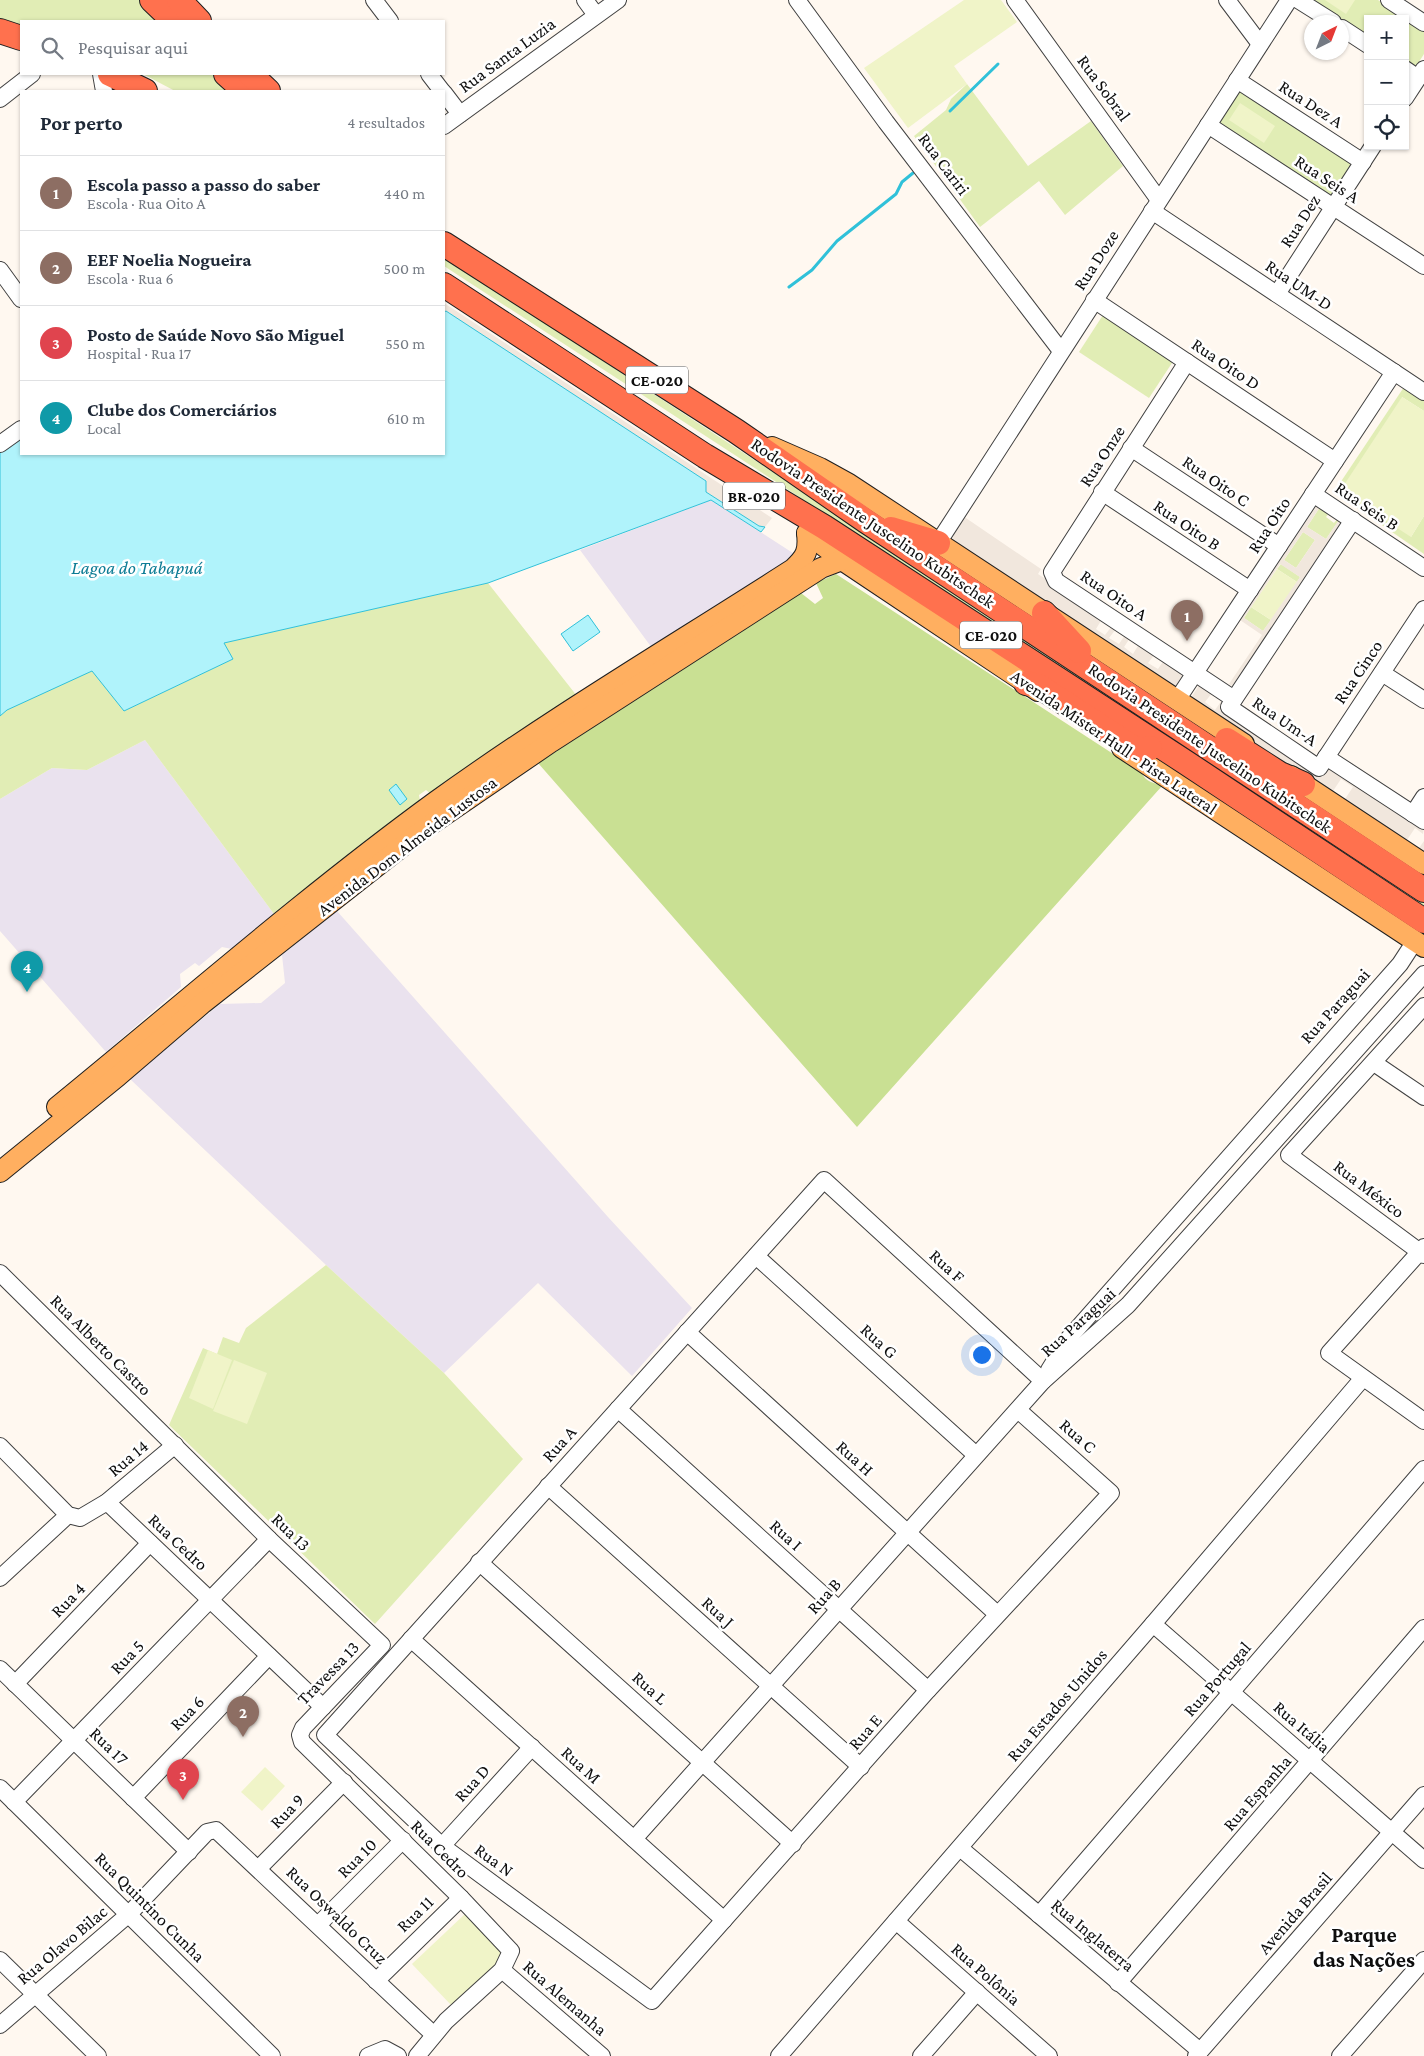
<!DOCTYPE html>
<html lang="pt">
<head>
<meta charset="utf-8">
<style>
	body { margin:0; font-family:"Crimson Pro",serif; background:#f6f6f7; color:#1f2937 }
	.controls { position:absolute; right:15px; top:15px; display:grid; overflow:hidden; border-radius:0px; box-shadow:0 1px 4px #0004 }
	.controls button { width:45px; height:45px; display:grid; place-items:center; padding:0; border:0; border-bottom:1px solid #e0e1e3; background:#fff; color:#1f2937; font:25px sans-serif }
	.compass { position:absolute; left:1304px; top:15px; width:45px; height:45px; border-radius:50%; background:#fff; box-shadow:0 1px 4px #0004; rotate:42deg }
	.you { position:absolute; left:981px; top:1354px; width:18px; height:18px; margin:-12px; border:4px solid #fff; border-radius:50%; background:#1a73e8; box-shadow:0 0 0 8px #1a73e833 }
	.badge { display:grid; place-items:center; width:32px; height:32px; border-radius:50%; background:#d93025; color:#fff; font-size:16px; font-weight:700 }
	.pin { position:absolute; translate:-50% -41px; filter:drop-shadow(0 1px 2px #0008) }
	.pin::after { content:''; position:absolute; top:26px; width:18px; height:15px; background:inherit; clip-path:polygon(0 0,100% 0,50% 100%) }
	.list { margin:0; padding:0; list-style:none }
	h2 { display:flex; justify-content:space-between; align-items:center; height:65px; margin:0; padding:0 20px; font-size:21px }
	h2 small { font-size:16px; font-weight:400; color:#747a83 }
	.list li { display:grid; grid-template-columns:32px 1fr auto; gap:15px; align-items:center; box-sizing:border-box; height:75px; padding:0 20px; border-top:1px solid #e0e1e3 }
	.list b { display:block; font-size:19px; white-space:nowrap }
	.list p { margin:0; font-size:16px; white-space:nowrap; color:#747a83 }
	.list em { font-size:16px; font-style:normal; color:#747a83 }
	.icon { flex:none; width:28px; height:28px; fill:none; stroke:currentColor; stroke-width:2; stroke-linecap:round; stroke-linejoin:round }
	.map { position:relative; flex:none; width:1424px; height:2056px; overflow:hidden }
	.search { position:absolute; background:#fff; box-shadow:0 1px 4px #0004; left:20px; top:20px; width:425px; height:55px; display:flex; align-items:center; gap:12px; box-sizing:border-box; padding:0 18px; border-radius:0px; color:#747a83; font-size:19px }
	.panel { position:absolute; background:#fff; box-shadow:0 1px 4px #0004; left:20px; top:90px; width:425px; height:365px; border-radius:0px }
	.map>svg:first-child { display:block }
	.industrial { fill:#eae2ee }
	.green { fill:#e1edb5 }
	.forest { fill:#c9e093 }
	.pitch { fill:#f0f4c8 }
	.plaza { fill:#f1e7dd; fill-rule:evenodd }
	.water { fill:#b0f3fb; stroke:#30c1d9 }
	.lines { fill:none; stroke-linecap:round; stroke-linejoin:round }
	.stream { stroke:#30c1d9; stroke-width:3 }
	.minor-casing { stroke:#414141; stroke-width:18 }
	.major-casing { stroke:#1f1f1f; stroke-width:22 }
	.highway-casing { stroke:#1f1f1f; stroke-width:26 }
	.minor { stroke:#fff; stroke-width:16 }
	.major { stroke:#ffaf60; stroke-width:20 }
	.highway { stroke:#ff714e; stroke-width:24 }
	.labels { text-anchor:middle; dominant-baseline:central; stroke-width:5; stroke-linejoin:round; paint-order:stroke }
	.shield { fill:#fff; stroke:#565656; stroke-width:1 }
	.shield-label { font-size:16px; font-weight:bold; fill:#0e0e0e }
	.street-label { font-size:18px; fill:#0e0e0e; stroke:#fff }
	.water-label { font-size:19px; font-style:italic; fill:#0d7c95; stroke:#fff }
	.district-label { font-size:22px; font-weight:bold; fill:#0e0e0e; stroke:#fff }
</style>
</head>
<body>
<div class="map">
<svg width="1424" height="2056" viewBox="0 0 1424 2056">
	<rect width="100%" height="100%" fill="#fff8f0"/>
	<!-- industrial -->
	<g class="industrial">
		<path d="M 711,500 L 796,555 L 695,620 L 688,622 L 652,648 L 580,550 Z"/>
		<path d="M 145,740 L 274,914 L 232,949 L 222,947 L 199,966 L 195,963 L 180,974 L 181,987 L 106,1052 L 0,931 L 0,799 L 52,768 L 87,770 Z"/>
		<path d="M 337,911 L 608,1217 L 692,1308 L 632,1376 L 538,1283 L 444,1373 L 326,1265 L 130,1079 L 220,1004 L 261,1003 L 285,983 L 282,955 Z"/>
	</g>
	<!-- green -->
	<g class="green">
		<path d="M 0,0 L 144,0 L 165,21 L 21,21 L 21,31 L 0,23 Z"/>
		<path d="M 1308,0 L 1378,0 L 1424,29 L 1424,54 L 1415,68 L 1405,65 L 1405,19 L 1368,19 L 1368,40 Z"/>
		<path d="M 143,74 L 218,74 L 235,91 L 175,91 Z"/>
		<path d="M 967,84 L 1028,166 L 1091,121 L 1123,166 L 1065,215 L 1039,181 L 980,227 L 914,136 L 946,110 L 951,99 Z"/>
		<path d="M 1237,92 L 1240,92 L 1351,163 L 1352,167 L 1332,197 L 1218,126 L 1217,121 Z"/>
		<path d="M 444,257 L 1149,718 L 1157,728 L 1156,729 L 444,266 Z"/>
		<path d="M 1103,315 L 1172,360 L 1172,363 L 1149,398 L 1079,352 Z"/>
		<path d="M 1404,387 L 1424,400 L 1424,411 L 1402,397 L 1411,537 L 1424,516 L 1424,554 L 1334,492 Z"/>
		<path d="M 1320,507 L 1329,513 L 1326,517 L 1334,523 L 1338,518 L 1339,520 L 1326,539 L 1307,527 Z"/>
		<path d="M 1303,532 L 1315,540 L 1296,568 L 1284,560 Z"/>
		<path d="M 1281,564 L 1300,577 L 1297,582 L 1277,569 Z"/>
		<path d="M 488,583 L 577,696 L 431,794 L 426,790 L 419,795 L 420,801 L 274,914 L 145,740 L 87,770 L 52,768 L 0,799 L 0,716 L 7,710 L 92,670 L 124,711 L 233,659 L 223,643 Z"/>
		<path d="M 1251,607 L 1271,620 L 1263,631 L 1244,618 Z"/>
		<path d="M 1199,754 L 1424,901 L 1424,911 L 1197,757 Z"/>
		<path d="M 326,1265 L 444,1373 L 523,1459 L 375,1624 L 169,1425 L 203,1348 L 217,1354 L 223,1337 L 239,1343 L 246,1328 Z"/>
	</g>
	<!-- forest -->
	<path class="forest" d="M 836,574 L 1141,772 C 1146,783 1154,782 1162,786 L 857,1127 L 538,763 L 801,593 L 815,604 L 823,598 L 816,583 Z"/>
	<!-- pitch -->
	<g class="pitch">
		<path d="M 964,0 L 1001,0 L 1017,22 L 954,66 L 967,84 L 908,128 L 864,68 Z"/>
		<path d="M 1325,0 L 1355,0 L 1346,14 Z"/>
		<path d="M 1240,103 L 1275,126 L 1264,143 L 1229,120 Z"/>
		<path d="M 1402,397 L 1424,411 L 1424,516 L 1411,537 L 1340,491 Z"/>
		<path d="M 1277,569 L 1297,582 L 1271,620 L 1251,607 Z"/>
		<path d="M 208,1350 L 232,1360 L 213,1409 L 189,1398 Z"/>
		<path d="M 234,1360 L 267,1373 L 247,1424 L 213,1411 Z"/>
		<path d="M 265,1767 L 285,1786 L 262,1811 L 241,1792 Z"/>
		<path d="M 465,1914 L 505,1956 L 452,2006 L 412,1964 Z"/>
	</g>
	<!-- plaza -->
	<g class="plaza">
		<path d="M 444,303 L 772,518 L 765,527 L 759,526 L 706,492 L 706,481 L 444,310 Z"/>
		<path d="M 1320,501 L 1346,519 L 1234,687 L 1229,684 L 1262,635 L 1240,620 ZM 1320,507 L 1339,520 L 1326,539 L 1307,527 ZM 1303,532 L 1315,540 L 1296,568 L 1284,560 ZM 1280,564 L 1300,577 L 1263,631 L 1244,618 Z"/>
		<path d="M 960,514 L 1041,569 L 1038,574 L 1186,672 L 1173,691 L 955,544 L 953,539 L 955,523 ZM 1102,619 L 1112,626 L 1105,635 L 1096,629 ZM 1116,629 L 1125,635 L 1119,644 L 1109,638 ZM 1130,638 L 1139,644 L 1133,654 L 1124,647 ZM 1155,654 L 1164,660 L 1158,669 L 1148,663 Z"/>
		<path d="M 1201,682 L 1226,699 L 1221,708 L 1318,773 L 1325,763 L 1424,828 L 1423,834 L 1415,828 L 1407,840 L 1419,848 L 1424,841 L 1424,858 L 1189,701 ZM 1212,693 L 1222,700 L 1215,710 L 1205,702 ZM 1341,779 L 1353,787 L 1345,799 L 1333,791 Z"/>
	</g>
	<!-- water -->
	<g class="water">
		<path d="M 446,311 L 706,481 L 706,492 L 759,526 L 765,527 L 761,532 L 711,500 L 488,583 L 224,643 L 233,659 L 124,711 L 92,671 L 7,710 L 0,716 L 0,451 L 21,438 L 21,454 L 444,454 L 444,312 Z"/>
		<path d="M 588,615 L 600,632 L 573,651 L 561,634 Z"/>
		<path d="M 396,784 L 407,799 L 400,805 L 389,790 Z"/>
	</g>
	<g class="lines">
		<!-- stream -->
		<g class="stream">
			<path d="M 950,111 L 998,64"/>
			<path d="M 789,287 L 812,270 L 837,241 L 896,194 L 902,182 L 913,173"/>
		</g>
		<defs>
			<g id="minor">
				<path d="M 374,0 L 390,21"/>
				<path d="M 585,0 L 596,15"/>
				<path d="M 797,0 L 886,122 L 1061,351"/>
				<path d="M 1015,0 L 1159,200"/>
				<path d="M 1227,0 L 1260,44"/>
				<path d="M 1298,0 L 1333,22"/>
				<path d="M 1389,0 L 1424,23"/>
				<path d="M 1342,28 L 1368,45"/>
				<path d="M 1405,69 L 1418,78"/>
				<path d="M 101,74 L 104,91"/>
				<path d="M 429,74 L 442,91"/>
				<path d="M 1237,80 L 1363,162"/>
				<path d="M 444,93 L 460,114"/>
				<path d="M 1405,98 L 1424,69"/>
				<path d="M 0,99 L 32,74"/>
				<path d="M 1208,125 L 1424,266"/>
				<path d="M 444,126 L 618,0"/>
				<path d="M 1152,211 L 1424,392"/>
				<path d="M 0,270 L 21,299"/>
				<path d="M 1277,294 L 1373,146"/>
				<path d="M 1094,300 L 1335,461"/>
				<path d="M 1187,362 L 1052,572 L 1056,581 L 1234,699"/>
				<path d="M 0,444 L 21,429"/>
				<path d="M 1131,448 L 1279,546"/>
				<path d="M 1102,492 L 1250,590"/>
				<path d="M 1313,494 L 1424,568"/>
				<path d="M 1353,520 L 1229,707 L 1319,768 L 1424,609"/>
				<path d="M 938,543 L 1289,0"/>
				<path d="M 1382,673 L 1424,700"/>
				<path d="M 1177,700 L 1394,372"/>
				<path d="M 1326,757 L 1424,821"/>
				<path d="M 1413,814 L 1424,797"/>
				<path d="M 1424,1006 L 1289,1155 L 1424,1255"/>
				<path d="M 1374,1063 L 1424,1097"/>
				<path d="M 1424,1247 L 1329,1353 L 1424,1421"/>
				<path d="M 756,1256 L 976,1455"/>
				<path d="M 0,1273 L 269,1539 L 382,1645 L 303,1728 L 300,1735 L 302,1742 L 461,1898 L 511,1951 L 502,1970 L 446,2021 L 417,2056"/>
				<path d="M 687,1332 L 997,1614"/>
				<path d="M 1049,1370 L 1069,1338 L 1400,964 L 1415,941"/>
				<path d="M 618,1409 L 928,1690"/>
				<path d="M 1018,1410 L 1111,1493 L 928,1690 L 652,2001 L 442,1846 L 325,1735 L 824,1180 L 1043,1381"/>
				<path d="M 0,1446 L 68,1515 L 80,1518 L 107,1502 L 175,1445"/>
				<path d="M 548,1486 L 861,1767"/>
				<path d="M 107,1502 L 323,1707"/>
				<path d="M 479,1562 L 793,1844"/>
				<path d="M 0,1578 L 68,1515"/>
				<path d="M 1153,1624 L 1424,1860"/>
				<path d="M 411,1639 L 724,1920"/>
				<path d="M 0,1669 L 189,1852"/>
				<path d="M 15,1684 L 150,1543"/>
				<path d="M 0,1788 L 272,2056"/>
				<path d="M 133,1798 L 269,1656"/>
				<path d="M 14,1802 L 269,1539"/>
				<path d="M 634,1839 L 1043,1381 L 1128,1305 L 1424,974"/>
				<path d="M 442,1846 L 532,1747"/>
				<path d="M 960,1848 L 1200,2051"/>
				<path d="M 259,1868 L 344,1782"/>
				<path d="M 1039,1915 L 1424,1469"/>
				<path d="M 896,1921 L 1049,2056"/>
				<path d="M 319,1924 L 403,1840"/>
				<path d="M 0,1960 L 98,2056"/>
				<path d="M 502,1970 L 602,2056"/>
				<path d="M 376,1981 L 461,1898"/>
				<path d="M 1118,1983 L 1424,1628"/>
				<path d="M 0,2025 L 129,1914 L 207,1832 L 216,1830 L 433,2034"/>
				<path d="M 368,2056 L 385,2049 L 398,2056"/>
				<path d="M 779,2056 L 1153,1624 L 1363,1378"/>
				<path d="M 921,2056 L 977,1992"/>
				<path d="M 1196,2056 L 1424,1795"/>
				<path d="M 1340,2056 L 1424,1960"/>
			</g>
			<g id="major">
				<path d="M 772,447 L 820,468 L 849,484 L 1244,744"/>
				<path d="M 807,533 L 842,560 L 1038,691"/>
				<path d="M 1122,748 L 1424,947"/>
				<path d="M 1291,776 L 1424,864"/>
				<path d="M 57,1107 C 182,1005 305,897 435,802 C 550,719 673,646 793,569 C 806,557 809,551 807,533"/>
				<path d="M 0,1172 L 118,1076 L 203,1003 L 424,829 L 551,742 L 821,568 L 842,560"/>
			</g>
			<g id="highway">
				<path d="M 152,0 L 174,21"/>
				<path d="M 179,0 L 199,21"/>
				<path d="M 0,31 L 21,38"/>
				<path d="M 110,74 L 145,91"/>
				<path d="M 226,74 L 245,91"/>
				<path d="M 250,74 L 268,91"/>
				<path d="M 444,244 L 736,431 L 866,521 L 1424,890"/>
				<path d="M 444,285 L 705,456 L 824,527 L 1185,762 L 1424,921"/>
				<path d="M 891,529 L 938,543"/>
				<path d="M 1044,613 L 1079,651"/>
				<path d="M 1026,683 L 1039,686 L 1134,748 L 1146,750 L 1150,748"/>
				<path d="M 1227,740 L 1280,774 L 1303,784"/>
			</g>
		</defs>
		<!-- minor casing -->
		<use href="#minor" class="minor-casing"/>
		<!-- major casing -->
		<use href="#major" class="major-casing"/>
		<!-- highway casing -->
		<use href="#highway" class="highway-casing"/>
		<!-- minor -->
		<use href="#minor" class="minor"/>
		<!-- major -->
		<use href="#major" class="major"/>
		<!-- highway -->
		<use href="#highway" class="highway"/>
	</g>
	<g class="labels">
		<!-- shield labels -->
		<g class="shield">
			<rect x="626" y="366.5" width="62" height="27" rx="4"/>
			<rect x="723" y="482.5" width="62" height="27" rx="4"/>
			<rect x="960" y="621.5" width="62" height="27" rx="4"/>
		</g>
		<g class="shield-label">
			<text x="657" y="380">CE-020</text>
			<text x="754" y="496">BR-020</text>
			<text x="991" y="635">CE-020</text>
		</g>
		<!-- street labels -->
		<g class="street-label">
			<text transform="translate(507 55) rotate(-36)">Rua Santa Luzia</text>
			<text transform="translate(1104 88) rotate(54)">Rua Sobral</text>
			<text transform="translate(1311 104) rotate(33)">Rua Dez A</text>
			<text transform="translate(944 164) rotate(53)">Rua Cariri</text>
			<text transform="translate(1327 179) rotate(33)">Rua Seis A</text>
			<text transform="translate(1300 221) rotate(-57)">Rua Dez</text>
			<text transform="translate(1096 260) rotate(-57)">Rua Doze</text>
			<text transform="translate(1299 285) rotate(34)">Rua UM-D</text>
			<text transform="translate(1226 364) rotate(34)">Rua Oito D</text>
			<text transform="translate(1102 456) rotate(-57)">Rua Onze</text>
			<text transform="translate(1216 481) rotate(34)">Rua Oito C</text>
			<text transform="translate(1367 506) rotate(34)">Rua Seis B</text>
			<text transform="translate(873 523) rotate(34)">Rodovia Presidente Juscelino Kubitschek</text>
			<text transform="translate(1187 525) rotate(34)">Rua Oito B</text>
			<text transform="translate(1269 525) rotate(-57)">Rua Oito</text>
			<text transform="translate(1114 595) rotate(34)">Rua Oito A</text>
			<text transform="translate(1358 672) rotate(-56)">Rua Cinco</text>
			<text transform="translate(1285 721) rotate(34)">Rua Um-A</text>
			<text transform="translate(1114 742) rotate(34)">Avenida Mister Hull - Pista Lateral</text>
			<text transform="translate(1210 748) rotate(34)">Rodovia Presidente Juscelino Kubitschek</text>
			<text transform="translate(407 846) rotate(-37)">Avenida Dom Almeida Lustosa</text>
			<text transform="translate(1335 1006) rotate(-48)">Rua Paraguai</text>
			<text transform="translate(1369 1189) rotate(37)">Rua México</text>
			<text transform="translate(947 1266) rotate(42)">Rua F</text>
			<text transform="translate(1078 1322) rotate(-42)">Rua Paraguai</text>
			<text transform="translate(879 1341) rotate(42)">Rua G</text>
			<text transform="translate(101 1345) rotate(45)">Rua Alberto Castro</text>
			<text transform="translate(1078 1436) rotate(41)">Rua C</text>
			<text transform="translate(559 1444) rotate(-48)">Rua A</text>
			<text transform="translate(128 1458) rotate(-40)">Rua 14</text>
			<text transform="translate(855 1458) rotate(42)">Rua H</text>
			<text transform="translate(291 1532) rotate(44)">Rua 13</text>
			<text transform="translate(786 1535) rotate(42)">Rua I</text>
			<text transform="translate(178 1542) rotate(43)">Rua Cedro</text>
			<text transform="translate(824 1596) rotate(-48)">Rua B</text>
			<text transform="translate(68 1600) rotate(-46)">Rua 4</text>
			<text transform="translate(718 1612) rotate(42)">Rua J</text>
			<text transform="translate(127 1657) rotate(-46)">Rua 5</text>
			<text transform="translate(328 1673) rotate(-46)">Travessa 13</text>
			<text transform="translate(1217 1679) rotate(-49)">Rua Portugal</text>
			<text transform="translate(650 1688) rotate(42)">Rua L</text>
			<text transform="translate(1057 1705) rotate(-49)">Rua Estados Unidos</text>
			<text transform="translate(187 1713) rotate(-46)">Rua 6</text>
			<text transform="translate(1302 1727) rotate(41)">Rua Itália</text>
			<text transform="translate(865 1732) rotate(-49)">Rua E</text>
			<text transform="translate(109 1746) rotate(44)">Rua 17</text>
			<text transform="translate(581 1765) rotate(42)">Rua M</text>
			<text transform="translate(472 1783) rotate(-48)">Rua D</text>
			<text transform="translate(1257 1793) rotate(-49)">Rua Espanha</text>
			<text transform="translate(287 1811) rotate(-46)">Rua 9</text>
			<text transform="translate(440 1849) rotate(45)">Rua Cedro</text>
			<text transform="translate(357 1858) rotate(-45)">Rua 10</text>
			<text transform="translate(494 1860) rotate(36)">Rua N</text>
			<text transform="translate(150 1907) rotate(45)">Rua Quintino Cunha</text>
			<text transform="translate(1295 1913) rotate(-49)">Avenida Brasil</text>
			<text transform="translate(415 1914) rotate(-44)">Rua 11</text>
			<text transform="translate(337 1915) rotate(44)">Rua Oswaldo Cruz</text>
			<text transform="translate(1093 1935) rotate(40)">Rua Inglaterra</text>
			<text transform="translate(62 1945) rotate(-40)">Rua Olavo Bilac</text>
			<text transform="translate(986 1974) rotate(41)">Rua Polônia</text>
			<text transform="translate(565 1998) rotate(41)">Rua Alemanha</text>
		</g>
		<!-- water labels -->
		<g class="water-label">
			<text x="137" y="567">Lagoa do Tabapuá</text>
		</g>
		<!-- district labels -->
		<g class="district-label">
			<text x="1364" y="1934">Parque<tspan x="1364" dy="25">das Nações</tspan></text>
		</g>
	</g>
</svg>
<div class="controls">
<button>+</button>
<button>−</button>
<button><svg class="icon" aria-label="locate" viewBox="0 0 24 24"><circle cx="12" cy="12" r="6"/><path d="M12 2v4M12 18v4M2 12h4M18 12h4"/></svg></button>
</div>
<svg class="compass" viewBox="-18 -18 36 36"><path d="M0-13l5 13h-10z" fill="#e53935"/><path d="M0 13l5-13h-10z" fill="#747a83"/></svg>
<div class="you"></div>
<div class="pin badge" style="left:1187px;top:641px;background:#8d6e63">1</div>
<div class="pin badge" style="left:243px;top:1737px;background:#8d6e63">2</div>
<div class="pin badge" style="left:183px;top:1800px;background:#e0444e">3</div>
<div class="pin badge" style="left:27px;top:992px;background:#0f9aa8">4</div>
<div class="search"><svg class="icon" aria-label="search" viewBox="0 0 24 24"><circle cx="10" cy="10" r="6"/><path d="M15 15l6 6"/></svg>Pesquisar aqui</div>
<section class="panel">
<h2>Por perto<small>4 resultados</small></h2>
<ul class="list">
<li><span class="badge" style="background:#8d6e63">1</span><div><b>Escola passo a passo do saber</b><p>Escola · Rua Oito A</p></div><em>440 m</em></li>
<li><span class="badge" style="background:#8d6e63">2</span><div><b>EEF Noelia Nogueira</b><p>Escola · Rua 6</p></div><em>500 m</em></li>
<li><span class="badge" style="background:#e0444e">3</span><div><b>Posto de Saúde Novo São Miguel</b><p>Hospital · Rua 17</p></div><em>550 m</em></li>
<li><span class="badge" style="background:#0f9aa8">4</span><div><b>Clube dos Comerciários</b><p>Local</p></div><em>610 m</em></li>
</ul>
</section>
</div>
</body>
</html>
